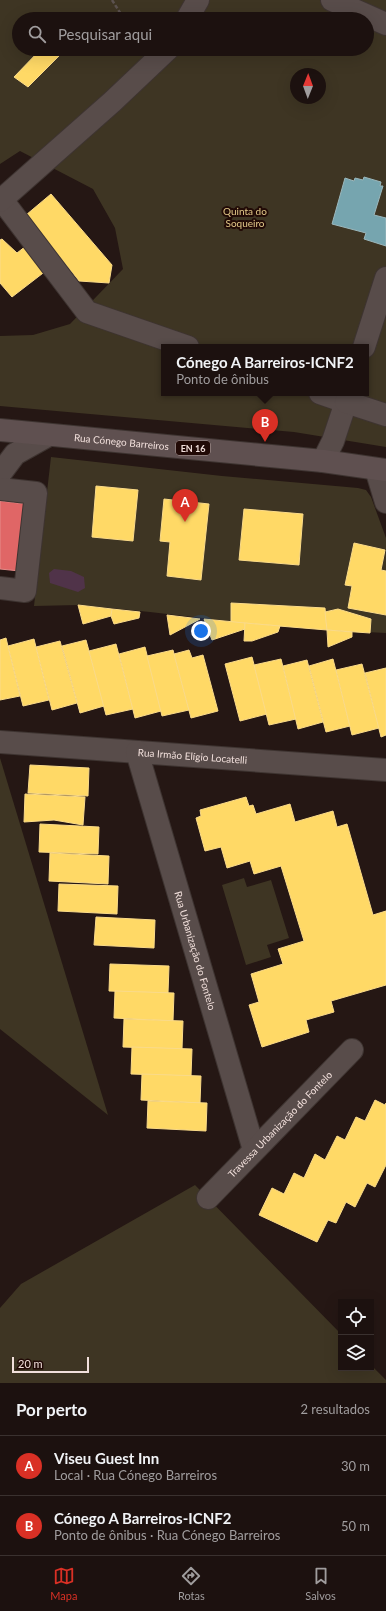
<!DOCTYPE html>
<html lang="pt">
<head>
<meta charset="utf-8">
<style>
	body { margin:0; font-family:Lato,sans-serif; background:#291f1d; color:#f1f3f6 }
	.controls { position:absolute; right:12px; bottom:12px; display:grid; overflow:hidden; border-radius:0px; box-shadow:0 4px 16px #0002 }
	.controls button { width:36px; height:36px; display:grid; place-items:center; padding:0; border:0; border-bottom:1px solid #3a312f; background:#1c110f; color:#f1f3f6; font:20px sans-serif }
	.compass { position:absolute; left:290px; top:68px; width:36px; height:36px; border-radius:50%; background:#1c110f; box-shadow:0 4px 16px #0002; rotate:1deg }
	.scale { position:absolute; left:12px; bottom:10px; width:77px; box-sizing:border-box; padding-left:4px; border:2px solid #f2e0dc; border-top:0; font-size:11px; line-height:14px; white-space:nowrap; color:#f2e0dc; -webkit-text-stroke:3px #210a06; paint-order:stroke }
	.you { position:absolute; left:201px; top:631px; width:14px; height:14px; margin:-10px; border:3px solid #fff; border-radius:50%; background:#1a73e8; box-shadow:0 0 0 6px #1a73e833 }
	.badge { display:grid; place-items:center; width:26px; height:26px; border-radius:50%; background:#d93025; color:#fff; font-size:13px; font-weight:700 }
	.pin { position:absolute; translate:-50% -33px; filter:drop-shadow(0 1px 2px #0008) }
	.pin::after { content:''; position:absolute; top:21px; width:14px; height:12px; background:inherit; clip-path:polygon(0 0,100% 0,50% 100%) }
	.popup { position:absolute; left:161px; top:344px; width:208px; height:52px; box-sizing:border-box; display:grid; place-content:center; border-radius:0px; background:#1c110f; filter:drop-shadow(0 1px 3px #0005); font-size:13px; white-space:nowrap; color:#a09d9e }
	.popup b { font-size:15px; color:#f1f3f6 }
	.popup::after { content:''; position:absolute; left:50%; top:100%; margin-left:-8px; border:8px solid transparent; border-top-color:#1c110f }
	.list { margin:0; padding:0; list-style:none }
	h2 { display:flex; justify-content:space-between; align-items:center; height:52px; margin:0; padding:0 16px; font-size:17px }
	h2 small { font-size:13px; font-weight:400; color:#a09d9e }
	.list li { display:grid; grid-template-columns:26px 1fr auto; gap:12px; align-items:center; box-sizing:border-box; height:60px; padding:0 16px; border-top:1px solid #3a312f }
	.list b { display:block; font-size:15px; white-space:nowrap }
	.list p { margin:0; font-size:13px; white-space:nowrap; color:#a09d9e }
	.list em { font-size:13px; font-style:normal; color:#a09d9e }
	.icon { flex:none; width:22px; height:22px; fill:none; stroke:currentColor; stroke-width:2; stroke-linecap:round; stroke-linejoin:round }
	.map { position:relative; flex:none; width:386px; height:1383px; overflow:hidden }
	.search { position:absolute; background:#1c110f; box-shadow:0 4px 16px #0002; left:12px; right:12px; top:12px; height:44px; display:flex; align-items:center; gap:10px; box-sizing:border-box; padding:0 14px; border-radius:22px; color:#a09d9e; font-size:15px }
	.sheet { height:172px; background:#1c110f }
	nav { display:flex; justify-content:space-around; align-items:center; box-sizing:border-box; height:56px; border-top:1px solid #3a312f; background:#1c110f; font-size:11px; color:#a09d9e }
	nav a { display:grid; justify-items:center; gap:2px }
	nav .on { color:#d93025 }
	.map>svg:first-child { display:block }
	.green { fill:#3e3523; fill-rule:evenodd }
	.water { fill:#503349 }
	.homes { fill:#ffd966; stroke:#fbdb89 }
	.shops { fill:#e06666; stroke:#e58b89 }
	.public { fill:#76a5af; stroke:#9bb7bc }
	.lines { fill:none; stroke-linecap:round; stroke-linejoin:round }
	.minor-casing { stroke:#3e3431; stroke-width:24 }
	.major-casing { stroke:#3e3431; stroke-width:24 }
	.path { stroke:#5c5250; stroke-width:2.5; stroke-dasharray:4 2; stroke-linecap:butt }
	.minor { stroke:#584c4a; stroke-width:22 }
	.major { stroke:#5f5050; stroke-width:22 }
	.labels { text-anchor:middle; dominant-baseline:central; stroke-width:4; stroke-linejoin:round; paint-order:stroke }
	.shield { fill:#210a06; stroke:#b3a09c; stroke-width:1 }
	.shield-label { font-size:9px; font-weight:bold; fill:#f2e0dc }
	.park-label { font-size:10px; fill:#e3c989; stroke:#210a06 }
	.street-label { font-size:10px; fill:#f2e0dc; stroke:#210a06 }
</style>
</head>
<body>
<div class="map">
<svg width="386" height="1383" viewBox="0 0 386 1383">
	<rect width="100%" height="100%" fill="#251714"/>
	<!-- green -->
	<g class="green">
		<path d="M 0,0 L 386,0 L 386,447 L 294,432 L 0,406 L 0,336 L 33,335 L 70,324 L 123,269 L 115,228 L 93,189 L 20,151 L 0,164 ZM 19,19 L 367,19 L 367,49 L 19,49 ZM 296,74 L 320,74 L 320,98 L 296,98 ZM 164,347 L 366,347 L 366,393 L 164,393 Z"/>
		<path d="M 51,457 L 222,476 L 358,488 L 366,490 L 371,497 L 386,538 L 386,633 L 327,630 L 245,623 L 150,612 L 78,605 L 34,606 Z"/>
		<path d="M 0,758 L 108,1115 L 0,1029 Z"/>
		<path d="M 244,878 L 247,887 L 271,880 L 289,938 L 267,945 L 271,957 L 246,965 L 222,885 Z"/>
		<path d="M 195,1185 L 341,1334 L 341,1368 L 371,1368 L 371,1365 L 386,1380 L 386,1383 L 0,1383 L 0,1308 L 21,1284 Z"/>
	</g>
	<!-- water -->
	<path class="water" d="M 54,569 L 71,571 L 84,577 L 85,588 L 78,592 L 50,583 L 49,573 Z"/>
	<!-- homes -->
	<g class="homes">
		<path d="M 41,49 L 56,49 L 61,54 L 28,87 L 14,77 Z"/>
		<path d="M 51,194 L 112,265 L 109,283 L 79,281 L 26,215 Z"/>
		<path d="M 2,239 L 17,253 L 26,246 L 47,270 L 12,297 L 0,283 L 0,240 Z"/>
		<path d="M 96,486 L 138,490 L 133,541 L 92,537 Z"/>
		<path d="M 164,499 L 209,504 L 201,580 L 167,576 L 170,542 L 160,541 Z"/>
		<path d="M 244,509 L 303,514 L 299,565 L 239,560 Z"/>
		<path d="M 354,543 L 385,550 L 381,570 L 386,571 L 386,615 L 348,608 L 352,586 L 345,585 Z"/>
		<path d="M 231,603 L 325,608 L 327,630 L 231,622 Z"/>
		<path d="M 78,605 L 112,609 L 111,616 L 83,624 Z"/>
		<path d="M 112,609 L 140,612 L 139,618 L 114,624 L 111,616 Z"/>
		<path d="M 338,609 L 371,619 L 370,633 L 327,630 L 325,612 Z"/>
		<path d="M 167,615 L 200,619 L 170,635 Z"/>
		<path d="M 204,619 L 245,623 L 245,629 L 212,640 Z"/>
		<path d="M 245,623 L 280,626 L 278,632 L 252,641 L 244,641 Z"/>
		<path d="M 327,630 L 352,632 L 352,637 L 328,647 Z"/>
		<path d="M 6,638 L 20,696 L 0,700 L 0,640 Z"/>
		<path d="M 34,639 L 49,700 L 23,706 L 8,646 Z"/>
		<path d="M 86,640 L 104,706 L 80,713 L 62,646 Z"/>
		<path d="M 60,641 L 77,703 L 52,710 L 36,647 Z"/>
		<path d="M 116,644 L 133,709 L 106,715 L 89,651 Z"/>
		<path d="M 145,647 L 161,711 L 135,718 L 119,654 Z"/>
		<path d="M 173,650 L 189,710 L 162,716 L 147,656 Z"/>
		<path d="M 189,650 L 192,658 L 203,655 L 218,711 L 191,718 L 174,654 Z"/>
		<path d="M 252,657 L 267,714 L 240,721 L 225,664 Z"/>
		<path d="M 281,659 L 296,719 L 269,725 L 254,665 Z"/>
		<path d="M 333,659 L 350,726 L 326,732 L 309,666 Z"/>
		<path d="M 307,660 L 323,722 L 298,729 L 283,666 Z"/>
		<path d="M 362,664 L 379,728 L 352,735 L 336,670 Z"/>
		<path d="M 386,668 L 386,735 L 381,737 L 365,673 Z"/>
		<path d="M 30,765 L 89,768 L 88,796 L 28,793 Z"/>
		<path d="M 25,794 L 85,797 L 83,825 L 54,820 L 24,822 Z"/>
		<path d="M 246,797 L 249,806 L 253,805 L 256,814 L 290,804 L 295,822 L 333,811 L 337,827 L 347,824 L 373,915 L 386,911 L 386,985 L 331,1001 L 334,1012 L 306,1020 L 309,1032 L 262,1047 L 249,1005 L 259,1002 L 251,974 L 283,964 L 278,949 L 304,941 L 281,866 L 254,874 L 250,861 L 227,868 L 221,847 L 205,851 L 196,818 L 201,816 L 200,810 Z"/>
		<path d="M 40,824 L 99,827 L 98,854 L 39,852 Z"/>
		<path d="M 50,853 L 109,856 L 108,884 L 49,881 Z"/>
		<path d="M 59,884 L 118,886 L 117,914 L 58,911 Z"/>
		<path d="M 96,917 L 155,920 L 154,948 L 94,945 Z"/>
		<path d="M 110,964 L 169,966 L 168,993 L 109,991 Z"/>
		<path d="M 115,991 L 174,993 L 173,1021 L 114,1018 Z"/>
		<path d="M 124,1019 L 183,1021 L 182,1049 L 123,1047 Z"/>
		<path d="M 132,1047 L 192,1049 L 191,1076 L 131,1074 Z"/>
		<path d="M 142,1074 L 201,1076 L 200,1103 L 141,1100 Z"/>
		<path d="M 375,1100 L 385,1105 L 386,1103 L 386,1165 L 375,1187 L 367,1183 L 355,1207 L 346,1202 L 336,1223 L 328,1220 L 317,1242 L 259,1215 L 272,1188 L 284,1194 L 294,1173 L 304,1178 L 315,1154 L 325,1160 L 337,1136 L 345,1140 L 356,1117 L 365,1121 Z"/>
		<path d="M 148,1101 L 207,1103 L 206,1131 L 147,1128 Z"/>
	</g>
	<!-- shops -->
	<path class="shops" d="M 0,501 L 27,504 L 20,571 L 0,569 Z"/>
	<!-- public -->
	<path class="public" d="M 364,177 L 381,182 L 380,186 L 383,186 L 374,215 L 386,218 L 386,246 L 364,239 L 366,233 L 332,224 L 345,178 L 354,181 L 355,178 L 363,180 Z"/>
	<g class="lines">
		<defs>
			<g id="minor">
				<path d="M 332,0 L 386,24"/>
				<path d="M 187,19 L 198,0"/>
				<path d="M 2,200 L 87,312 L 188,347"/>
				<path d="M 0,201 L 112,102 L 168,49"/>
				<path d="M 364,347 L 386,278"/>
				<path d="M 320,393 L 346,402 L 333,441 L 323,461"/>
				<path d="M 349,393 L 346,402 L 386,415"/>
				<path d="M 376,469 L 386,502"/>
				<path d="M 0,474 L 15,454 L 49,435"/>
				<path d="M 0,489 L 36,493 L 25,591 L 0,588"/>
				<path id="s1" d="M 0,742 L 386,770"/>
				<path id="s2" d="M 137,752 L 254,1150"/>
				<path id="s3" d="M 208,1198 L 352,1050"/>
			</g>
			<g id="major">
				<path id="s4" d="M 0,430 L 323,461 L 386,470"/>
			</g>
		</defs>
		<!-- minor casing -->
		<use href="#minor" class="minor-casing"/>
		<!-- major casing -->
		<use href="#major" class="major-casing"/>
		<!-- path -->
		<path class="path" d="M 112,0 L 124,19"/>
		<!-- minor -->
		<use href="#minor" class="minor"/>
		<!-- major -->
		<use href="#major" class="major"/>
	</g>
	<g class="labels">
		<!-- shield labels -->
		<rect class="shield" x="176" y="441" width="34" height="14" rx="3"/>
		<g class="shield-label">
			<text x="193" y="448">EN 16</text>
		</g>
		<!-- park labels -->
		<g class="park-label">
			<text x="245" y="211">Quinta do<tspan x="245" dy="12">Soqueiro</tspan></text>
		</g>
		<!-- street labels -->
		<g class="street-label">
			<text stroke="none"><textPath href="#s4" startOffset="122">Rua Cónego Barreiros</textPath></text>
			<text stroke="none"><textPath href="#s1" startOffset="193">Rua Irmão Elígio Locatelli</textPath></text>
			<text stroke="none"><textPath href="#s2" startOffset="207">Rua Urbanização do Fontelo</textPath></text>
			<text stroke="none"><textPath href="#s3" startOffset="103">Travessa Urbanização do Fontelo</textPath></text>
		</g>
	</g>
</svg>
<div class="controls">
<button><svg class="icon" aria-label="locate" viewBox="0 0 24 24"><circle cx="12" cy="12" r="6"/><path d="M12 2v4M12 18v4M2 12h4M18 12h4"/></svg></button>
<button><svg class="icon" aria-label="layers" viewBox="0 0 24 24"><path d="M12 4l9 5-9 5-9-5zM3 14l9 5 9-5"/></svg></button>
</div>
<svg class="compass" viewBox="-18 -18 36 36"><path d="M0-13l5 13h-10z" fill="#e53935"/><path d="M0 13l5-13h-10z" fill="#a09d9e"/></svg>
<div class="scale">20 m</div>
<div class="you"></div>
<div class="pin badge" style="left:185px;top:522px">A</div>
<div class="pin badge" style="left:265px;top:442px">B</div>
<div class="popup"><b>Cónego A Barreiros-ICNF2</b>Ponto de ônibus</div>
<div class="search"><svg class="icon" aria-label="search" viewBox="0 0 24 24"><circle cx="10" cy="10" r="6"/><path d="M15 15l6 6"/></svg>Pesquisar aqui</div>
</div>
<section class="sheet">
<h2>Por perto<small>2 resultados</small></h2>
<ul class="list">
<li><span class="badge">A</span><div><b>Viseu Guest Inn</b><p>Local · Rua Cónego Barreiros</p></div><em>30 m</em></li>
<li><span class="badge">B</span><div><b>Cónego A Barreiros-ICNF2</b><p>Ponto de ônibus · Rua Cónego Barreiros</p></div><em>50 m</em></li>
</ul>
</section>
<nav>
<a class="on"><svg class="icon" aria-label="map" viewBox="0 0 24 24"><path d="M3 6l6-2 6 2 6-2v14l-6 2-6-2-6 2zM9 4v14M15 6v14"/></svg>Mapa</a>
<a><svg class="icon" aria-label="directions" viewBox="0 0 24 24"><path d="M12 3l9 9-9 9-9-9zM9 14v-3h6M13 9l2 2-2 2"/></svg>Rotas</a>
<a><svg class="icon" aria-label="saved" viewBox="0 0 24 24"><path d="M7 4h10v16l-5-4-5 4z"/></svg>Salvos</a>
</nav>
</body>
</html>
